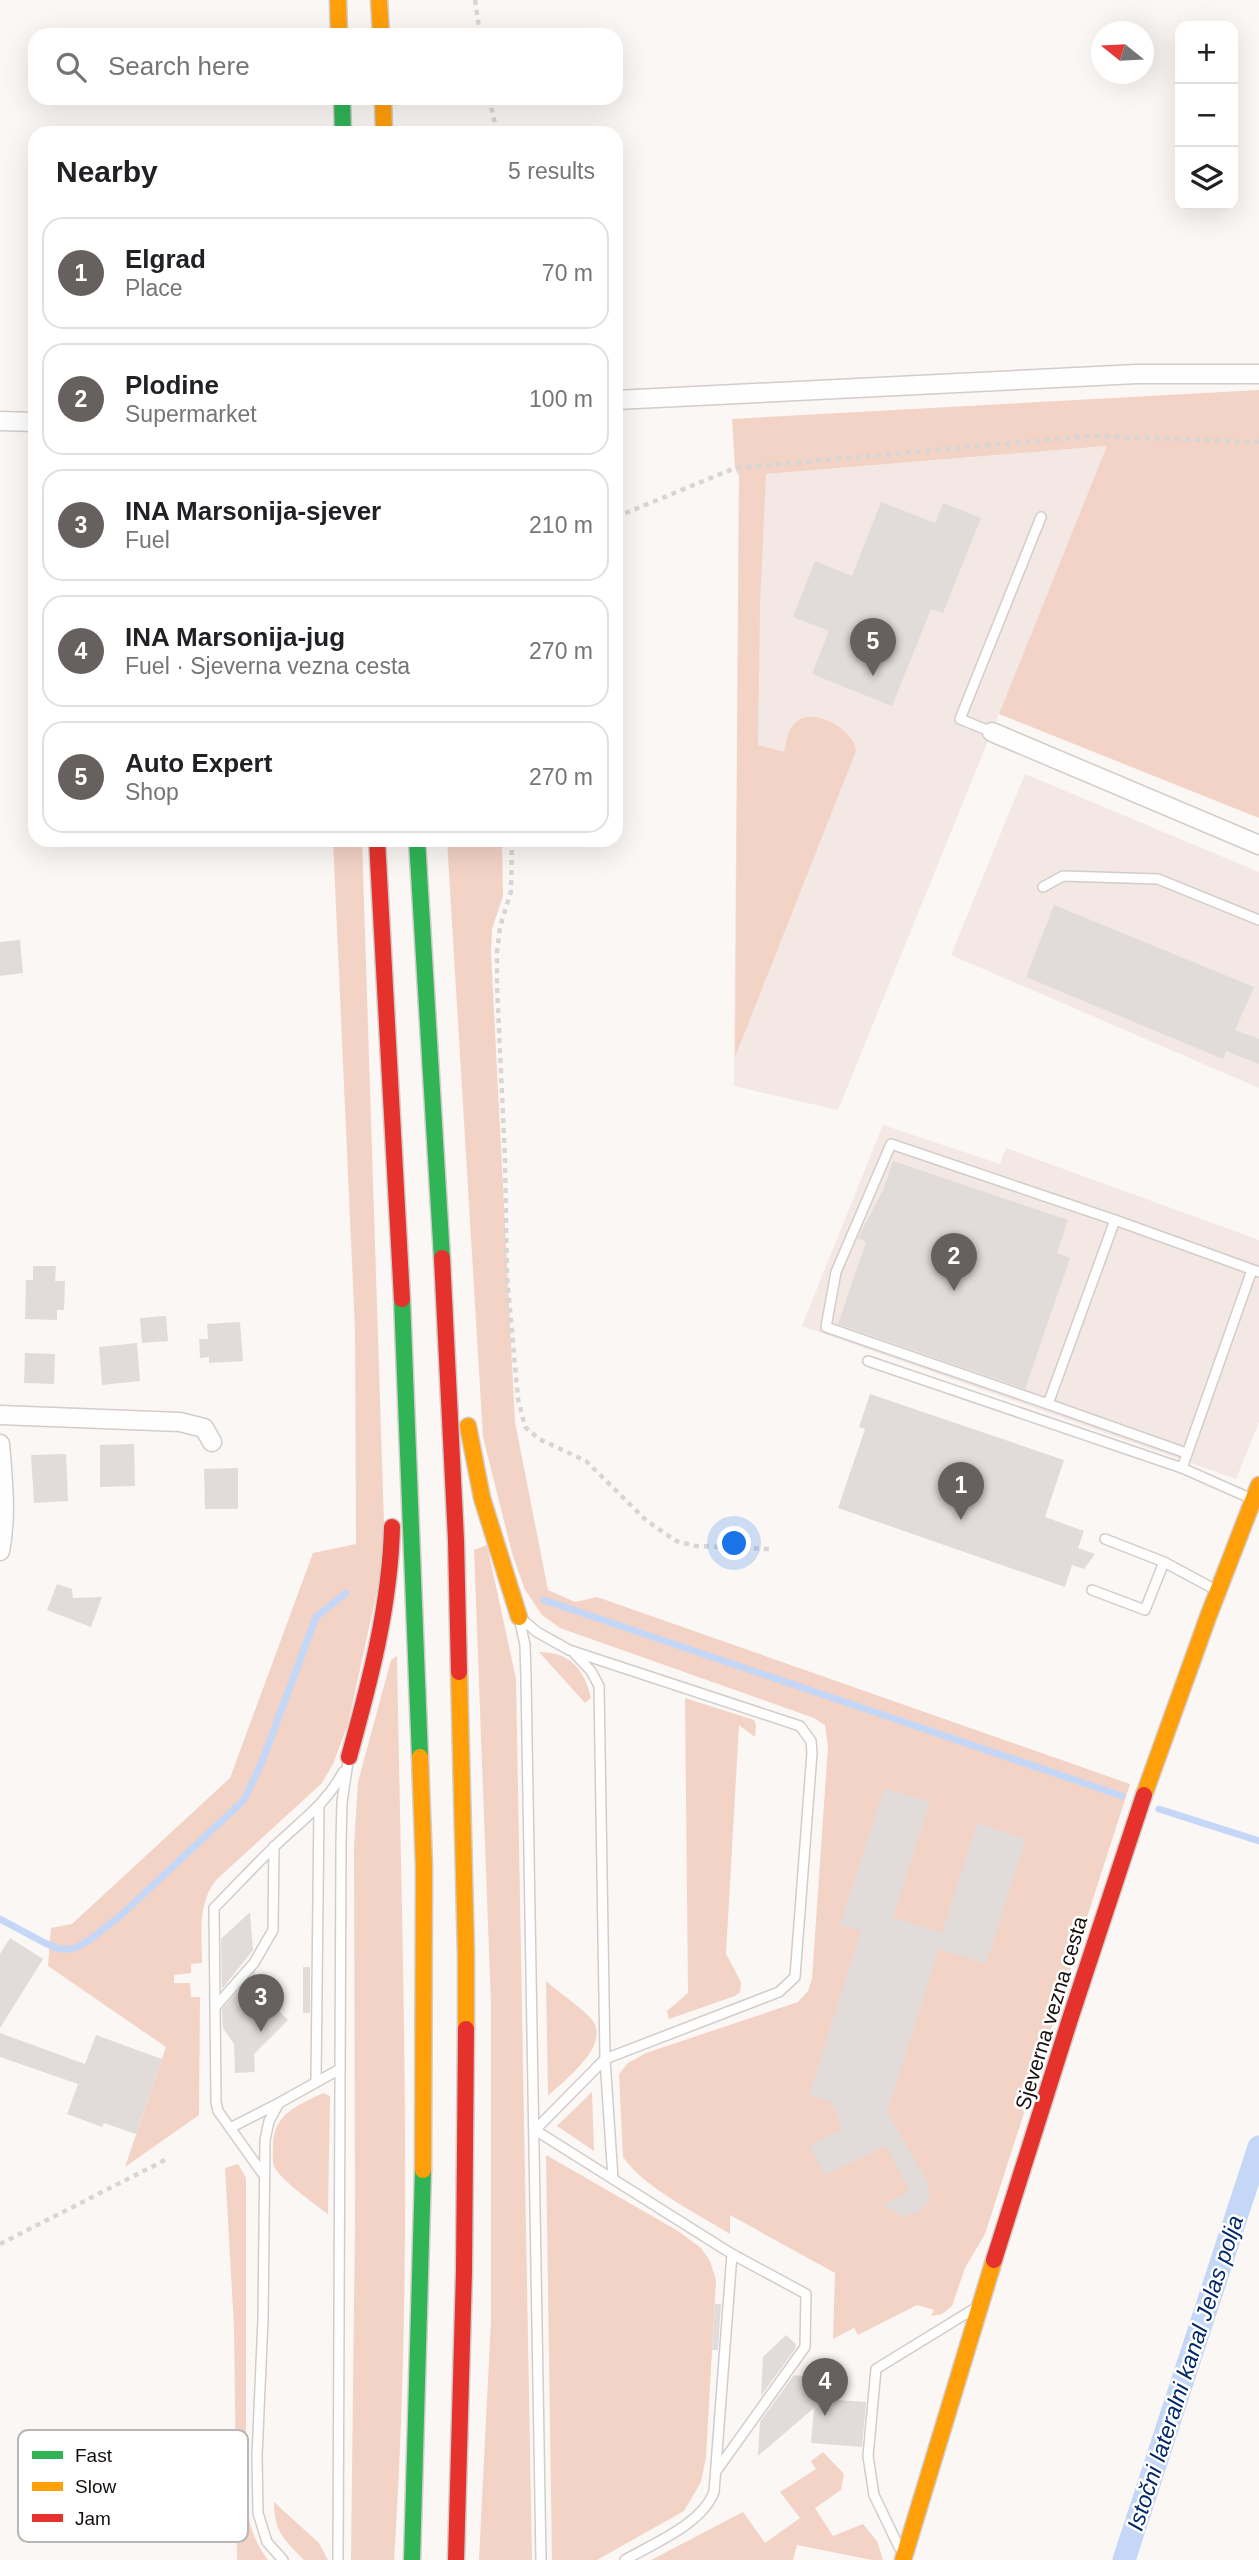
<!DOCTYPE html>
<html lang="en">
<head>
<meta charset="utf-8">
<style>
	body { margin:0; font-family:Arial,sans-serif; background:#f6f6f6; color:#202124 }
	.controls { position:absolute; right:21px; top:21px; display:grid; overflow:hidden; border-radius:14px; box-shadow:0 7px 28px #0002 }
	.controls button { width:63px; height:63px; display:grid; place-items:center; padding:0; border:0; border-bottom:2px solid #e0e0e0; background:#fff; color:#202124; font:35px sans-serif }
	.compass { position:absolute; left:1091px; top:21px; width:63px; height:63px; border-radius:50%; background:#fff; box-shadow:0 7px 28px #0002; rotate:288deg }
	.you { position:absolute; left:735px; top:1544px; width:24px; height:24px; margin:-18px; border:5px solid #fff; border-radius:50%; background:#1a73e8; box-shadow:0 0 0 10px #1a73e833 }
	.badge { display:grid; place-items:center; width:46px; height:46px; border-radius:50%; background:#66615e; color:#fff; font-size:23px; font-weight:700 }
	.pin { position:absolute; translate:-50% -58px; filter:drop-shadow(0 2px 4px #0008) }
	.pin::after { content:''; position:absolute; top:37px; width:24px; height:21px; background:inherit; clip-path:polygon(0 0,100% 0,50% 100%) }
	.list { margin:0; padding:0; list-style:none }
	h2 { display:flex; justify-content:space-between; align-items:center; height:91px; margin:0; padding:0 28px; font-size:30px }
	h2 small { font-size:23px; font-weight:400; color:#757577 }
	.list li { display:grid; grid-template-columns:46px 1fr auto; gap:21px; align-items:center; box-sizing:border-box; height:112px; margin:0 14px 14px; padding:0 14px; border:2px solid #e0e0e0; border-radius:21px }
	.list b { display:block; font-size:26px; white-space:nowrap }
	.list p { margin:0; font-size:23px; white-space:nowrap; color:#757577 }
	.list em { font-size:23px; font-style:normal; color:#757577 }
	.icon { flex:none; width:38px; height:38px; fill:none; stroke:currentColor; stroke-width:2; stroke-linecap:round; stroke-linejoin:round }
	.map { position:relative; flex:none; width:1259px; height:2560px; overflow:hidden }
	.search { position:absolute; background:#fff; box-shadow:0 7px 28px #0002; left:28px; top:28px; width:595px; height:77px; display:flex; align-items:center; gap:18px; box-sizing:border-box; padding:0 24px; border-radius:21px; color:#757577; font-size:26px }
	.panel { position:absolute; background:#fff; box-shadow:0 7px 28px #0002; left:28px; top:126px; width:595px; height:721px; border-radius:21px }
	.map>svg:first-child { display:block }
	.built { fill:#f3e8e3 }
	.green { fill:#f3d3c5 }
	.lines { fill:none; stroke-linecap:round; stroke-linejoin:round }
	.stream { stroke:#c4d7f7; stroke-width:7 }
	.canal { stroke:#c4d7f7; stroke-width:23 }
	.building { fill:#e1dcd9 }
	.lane-casing { stroke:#d2cdca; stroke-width:12 }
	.street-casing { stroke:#d2cdca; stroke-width:21 }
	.fast-casing { stroke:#d2cdca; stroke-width:19 }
	.slow-casing { stroke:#d2cdca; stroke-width:19 }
	.jam-casing { stroke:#d2cdca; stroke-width:19 }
	.path { stroke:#d7d6d5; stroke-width:4.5; stroke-dasharray:5 5; stroke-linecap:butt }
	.lane { stroke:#fefefe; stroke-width:9 }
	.street { stroke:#fefefe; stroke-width:18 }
	.fast { stroke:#30b455; stroke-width:16 }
	.slow { stroke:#ff9f0a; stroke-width:16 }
	.jam { stroke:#e5322d; stroke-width:16 }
	.labels { text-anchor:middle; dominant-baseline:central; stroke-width:5; stroke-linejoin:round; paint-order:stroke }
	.street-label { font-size:21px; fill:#16100d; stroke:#fff }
	.water-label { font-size:23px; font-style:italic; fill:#012869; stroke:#fff }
	.key { fill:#fff; stroke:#b9b7b6; stroke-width:2 }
	.key-label { font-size:19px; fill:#16100d }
</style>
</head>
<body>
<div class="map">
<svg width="1259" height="2560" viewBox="0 0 1259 2560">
	<rect width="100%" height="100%" fill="#fbf7f5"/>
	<!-- built -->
	<g class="built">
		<path d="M 1108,446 L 838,1110 L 734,1086 L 739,476 Z"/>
		<path d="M 1025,774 L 1259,872 L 1259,1088 L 951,955 Z"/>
		<path d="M 883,1125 L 1000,1164 L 1006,1148 L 1259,1240 L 1259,1422 L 1236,1479 L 802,1326 Z"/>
	</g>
	<!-- green -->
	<g class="green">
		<path d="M 1259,390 L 1259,818 L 999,714 L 1107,446 L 766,474 L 760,607 L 758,745 L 784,752 C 787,742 787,729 796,722 C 813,706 854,729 856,751 L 735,1057 L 739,476 L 735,468 L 732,419 Z"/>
		<path d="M 333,840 L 362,840 L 385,1555 L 348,1724 L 333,1764 L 322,1783 L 216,1880 C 197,1905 202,1932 202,1963 L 191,1964 L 191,1973 L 174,1975 L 174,1983 L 190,1983 L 191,1997 L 200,1997 L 199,2115 L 125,2167 L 166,2047 L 48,1966 L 51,1928 L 72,1924 L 230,1778 L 313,1553 L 356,1544 L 355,1330 Z"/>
		<path d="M 447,840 L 502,840 L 503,896 L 492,929 L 491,952 L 515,1422 L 548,1590 L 575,1602 L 597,1597 L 1130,1784 L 985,2234 L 965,2268 L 952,2306 L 942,2314 L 931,2316 L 934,2310 L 917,2305 L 858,2335 L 854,2328 L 833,2339 L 835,2273 L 730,2215 L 730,2234 C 698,2214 643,2187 623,2157 L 619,2074 L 628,2063 L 646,2053 L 798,2002 L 808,1991 L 812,1979 L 828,1746 L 825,1725 L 814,1718 L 560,1628 L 542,1615 L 525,1590 L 512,1553 L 483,1437 Z"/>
		<path d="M 487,1545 L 516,1679 L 532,2560 L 479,2560 L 491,2320 L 491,2004 L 474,1550 Z"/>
		<path d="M 539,1652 C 570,1652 584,1669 591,1698 L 585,1703 Z"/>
		<path d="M 397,1656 C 402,1957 414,2259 394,2560 L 351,2560 L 355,2221 L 354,1847 L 358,1782 L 391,1660 Z"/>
		<path d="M 685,1698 L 754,1720 L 756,1725 L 755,1737 L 739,1725 L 726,1954 L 741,1982 L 740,1992 L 735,1996 L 669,2019 L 667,2011 L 688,1993 Z"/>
		<path d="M 546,1981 C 557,1991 585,2010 593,2021 C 610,2047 564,2080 548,2096 Z"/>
		<path d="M 592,2092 L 594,2151 L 557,2126 Z"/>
		<path d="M 323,2093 L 330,2096 L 328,2214 C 316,2205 279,2179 274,2166 C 272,2161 273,2150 273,2144 C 274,2113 299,2105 323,2093 Z"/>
		<path d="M 546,2155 L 678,2231 L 701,2248 L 710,2261 L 716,2280 L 706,2457 L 701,2482 L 684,2511 L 597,2560 L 552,2560 Z"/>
		<path d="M 238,2164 L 246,2178 L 246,2506 C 250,2527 255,2543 268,2560 L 237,2560 L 234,2327 L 225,2168 Z"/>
		<path d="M 823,2452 L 844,2474 L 841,2490 L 815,2508 L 833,2536 L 863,2524 L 877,2541 L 883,2560 L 872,2560 L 797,2545 L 793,2560 L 651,2560 L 743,2512 L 765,2543 L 800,2518 L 780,2492 L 816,2469 L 811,2461 Z"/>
		<path d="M 274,2502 L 319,2543 L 328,2560 L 304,2560 C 284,2540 274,2531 274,2502 Z"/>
	</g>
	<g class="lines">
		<!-- stream -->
		<g class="stream">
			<path d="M 544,1600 L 1122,1796"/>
			<path d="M 1159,1809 L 1259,1841"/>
			<path d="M 0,1919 L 45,1943 L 59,1949 L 73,1949 L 88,1941 L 120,1916 L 244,1800 L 262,1762 L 316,1617 L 346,1593"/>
		</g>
		<!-- canal -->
		<path class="canal" d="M 1124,2560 L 1259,2147"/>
	</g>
	<!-- building -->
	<g class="building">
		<path d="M 881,502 L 935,523 L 943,503 L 981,518 L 943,613 L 931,609 L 892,706 L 812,674 L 829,631 L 793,617 L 815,561 L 852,576 Z"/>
		<path d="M 1054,905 L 1254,987 L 1235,1030 L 1259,1039 L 1259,1064 L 1226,1051 L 1223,1059 L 1026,977 Z"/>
		<path d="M 20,940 L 23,973 L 0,976 L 0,942 Z"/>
		<path d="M 893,1161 L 1068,1220 L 1057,1253 L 1070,1258 L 1025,1389 L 838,1324 L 866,1242 L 858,1238 L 884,1188 Z"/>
		<path d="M 33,1266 L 56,1266 L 55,1281 L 65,1281 L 64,1310 L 57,1310 L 57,1320 L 25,1319 L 26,1280 L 33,1280 Z"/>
		<path d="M 166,1316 L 168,1341 L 142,1343 L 140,1318 Z"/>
		<path d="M 240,1322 L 243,1361 L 209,1363 L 209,1357 L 200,1358 L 199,1339 L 208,1339 L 207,1324 Z"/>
		<path d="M 137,1343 L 140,1381 L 102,1385 L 99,1347 Z"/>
		<path d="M 25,1353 L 55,1354 L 54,1384 L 24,1383 Z"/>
		<path d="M 870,1394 L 1064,1460 L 1045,1517 L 1084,1531 L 1078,1548 L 1095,1554 L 1084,1569 L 1072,1565 L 1065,1587 L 838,1508 L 865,1429 L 859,1427 Z"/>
		<path d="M 134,1444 L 135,1486 L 100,1487 L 100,1445 Z"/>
		<path d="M 66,1454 L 68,1501 L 34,1503 L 31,1455 Z"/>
		<path d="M 238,1468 L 238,1509 L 205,1509 L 204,1469 Z"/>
		<path d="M 57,1584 L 72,1589 L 73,1598 L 102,1597 L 91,1627 L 47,1610 Z"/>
		<path d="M 884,1788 L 930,1802 L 893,1917 L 942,1933 L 977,1823 L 1026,1839 L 986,1964 L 939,1949 L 887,2112 L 928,2183 L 929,2191 L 929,2200 L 925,2207 L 919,2212 L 903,2216 L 883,2205 L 909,2190 L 886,2146 L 825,2175 L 809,2146 L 842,2128 L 831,2102 L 809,2095 L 861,1931 L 840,1925 Z"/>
		<path d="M 250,1912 L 253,1950 L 222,1989 L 221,1939 Z"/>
		<path d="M 10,1938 L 43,1959 L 0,2028 L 0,1954 Z"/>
		<rect x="303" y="1967" width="7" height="46"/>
		<path d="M 255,1972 L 260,2018 L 273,2005 L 288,2020 L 254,2054 L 255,2072 L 235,2073 L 234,2044 L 223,2028 L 222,2009 Z"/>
		<path d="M 0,2033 L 85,2064 L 96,2035 L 162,2059 L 136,2134 L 104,2123 L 102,2127 L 67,2114 L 78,2084 L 0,2057 Z"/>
		<path d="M 715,2304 L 721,2304 L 718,2350 L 712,2350 Z"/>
		<path d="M 786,2335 L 796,2344 L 795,2349 L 761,2396 L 763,2357 Z"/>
		<path d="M 794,2375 L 840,2380 L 838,2400 L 866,2402 L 862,2447 L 811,2443 L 814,2408 L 758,2456 L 760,2422 Z"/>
	</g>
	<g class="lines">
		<defs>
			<g id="lane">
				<path d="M 992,732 L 960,719 L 1041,517"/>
				<path d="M 1043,887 L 1063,876 L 1158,879 L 1259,920"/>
				<path d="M 868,1361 L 1182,1468"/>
				<path d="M 1048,1404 L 826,1327 L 836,1272 L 891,1144 L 1115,1220"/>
				<path d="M 1186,1453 L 1048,1404 L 1115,1220 L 1259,1272"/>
				<path d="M 1252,1499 L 1182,1468 L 1252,1270"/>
				<path d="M 1105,1539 L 1164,1562 L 1216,1590"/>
				<path d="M 1092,1590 L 1145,1610 L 1164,1562"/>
				<path d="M 524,1621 L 537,1632 L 569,1650 L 800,1726 L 811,1741 L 812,1753 L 795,1977 L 779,1992 L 605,2059 L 535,2130 L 732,2254 L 714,2492 C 702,2524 654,2543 625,2560"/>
				<path d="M 520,1622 L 525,1645 L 526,1678 L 541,2560"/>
				<path d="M 575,1654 L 591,1671 L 599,1686 L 605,2059 L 613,2179"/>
				<path d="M 216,2006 L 254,1963 L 273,1930 L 274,1846"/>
				<path d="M 316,2082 L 319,1805"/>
				<path d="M 230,2128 L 277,2104"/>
				<path d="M 263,2174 L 218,2111 L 216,2102 L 214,1908 C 235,1887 255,1865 276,1845 C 300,1822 328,1802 343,1772"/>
				<path d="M 717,2470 L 805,2347 L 806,2294 L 732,2254"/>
				<path d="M 899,2547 L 874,2495 L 868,2456 L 876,2369 L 972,2310"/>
				<path d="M 283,2560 L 267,2542 L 258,2513 L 257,2456 L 263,2319 L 265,2140 L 269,2121 L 279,2103 L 340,2069"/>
				<path d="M 338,2560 L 341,1844 L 342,1802 L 348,1762"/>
			</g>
			<g id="street">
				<path d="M 616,400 L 1137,374 L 1259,374"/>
				<path d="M 0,421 L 35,422"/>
				<path d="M 992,732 L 1259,845"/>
				<path d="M 0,1415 L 180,1422 L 204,1428 L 212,1442"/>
				<path d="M 0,1444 C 3,1480 7,1516 0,1551"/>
			</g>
			<g id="fast">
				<path d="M 342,98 L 343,133"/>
				<path d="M 417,840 L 442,1258"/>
				<path d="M 402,1299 L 420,1757"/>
				<path d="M 412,2560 L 423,2170"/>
			</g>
			<g id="slow">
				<path d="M 338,0 L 339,35"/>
				<path d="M 379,0 L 381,35"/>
				<path d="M 383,98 L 384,133"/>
				<path d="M 468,1426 L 482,1498 L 519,1617"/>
				<path d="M 459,1672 L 466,1955 L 466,2029"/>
				<path d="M 420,1757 L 424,1867 L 423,2170"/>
				<path d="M 1144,1795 L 1208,1617 L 1259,1485"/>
				<path d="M 903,2560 L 994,2260"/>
			</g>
			<g id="jam">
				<path d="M 377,840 L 402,1299"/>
				<path d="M 442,1258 L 456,1540 L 459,1672"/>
				<path d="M 349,1757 C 370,1681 390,1606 392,1527"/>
				<path d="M 994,2260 L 1070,2019 L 1144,1795"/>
				<path d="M 456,2560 L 464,2271 L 466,2029"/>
			</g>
		</defs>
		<!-- lane casing -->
		<use href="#lane" class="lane-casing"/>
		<!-- street casing -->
		<use href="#street" class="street-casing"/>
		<!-- fast casing -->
		<use href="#fast" class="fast-casing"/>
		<!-- slow casing -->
		<use href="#slow" class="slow-casing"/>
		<!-- jam casing -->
		<use href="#jam" class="jam-casing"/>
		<!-- path -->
		<g class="path">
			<path d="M 475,0 L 480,35"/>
			<path d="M 489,98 L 497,133"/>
			<path d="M 616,517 L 735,468 L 1091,436 L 1259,442"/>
			<path d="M 512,840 L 511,891 L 500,927 L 497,952 L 497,986 L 505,1159 L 507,1276 L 518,1399 L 525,1427 L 539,1439 L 586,1461 L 647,1521 L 676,1541 L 696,1546 L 770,1549"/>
			<path d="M 0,2244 L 169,2158"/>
		</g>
		<!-- lane -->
		<use href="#lane" class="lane"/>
		<!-- street -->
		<use href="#street" class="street"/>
		<!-- fast -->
		<use href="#fast" class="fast"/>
		<!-- slow -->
		<use href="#slow" class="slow"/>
		<!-- jam -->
		<use href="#jam" class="jam"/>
	</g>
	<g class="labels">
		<!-- street labels -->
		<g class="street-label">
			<text transform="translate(1051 2013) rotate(-73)">Sjeverna vezna cesta</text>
		</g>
		<!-- water labels -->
		<g class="water-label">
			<text transform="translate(1185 2373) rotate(-72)">Istočni lateralni kanal Jelas polja</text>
		</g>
	</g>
	<!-- legend -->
	<rect x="18" y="2430" width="230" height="112" rx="10" class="key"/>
	<rect x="32" y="2451" width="31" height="8" fill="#30b455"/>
	<rect x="32" y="2482" width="31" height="9" fill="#ff9f0a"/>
	<rect x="32" y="2514" width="31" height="8" fill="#e5322d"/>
	<g class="key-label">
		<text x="75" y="2462">Fast</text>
		<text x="75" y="2493">Slow</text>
		<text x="75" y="2525">Jam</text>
	</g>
</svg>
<div class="controls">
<button>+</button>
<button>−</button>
<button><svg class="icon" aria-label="layers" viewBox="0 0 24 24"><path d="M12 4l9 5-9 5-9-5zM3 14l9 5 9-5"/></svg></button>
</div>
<svg class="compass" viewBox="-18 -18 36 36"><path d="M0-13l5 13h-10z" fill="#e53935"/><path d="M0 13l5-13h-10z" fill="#757577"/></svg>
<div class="you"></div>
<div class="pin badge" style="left:961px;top:1520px">1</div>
<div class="pin badge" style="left:954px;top:1291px">2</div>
<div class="pin badge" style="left:261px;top:2032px">3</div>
<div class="pin badge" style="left:825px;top:2416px">4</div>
<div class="pin badge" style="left:873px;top:676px">5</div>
<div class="search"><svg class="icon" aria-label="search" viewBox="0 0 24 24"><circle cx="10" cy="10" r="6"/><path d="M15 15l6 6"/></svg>Search here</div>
<section class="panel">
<h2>Nearby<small>5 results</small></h2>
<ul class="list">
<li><span class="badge">1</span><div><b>Elgrad</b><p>Place</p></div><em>70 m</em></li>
<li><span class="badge">2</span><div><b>Plodine</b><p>Supermarket</p></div><em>100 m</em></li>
<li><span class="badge">3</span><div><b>INA Marsonija-sjever</b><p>Fuel</p></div><em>210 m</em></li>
<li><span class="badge">4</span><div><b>INA Marsonija-jug</b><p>Fuel · Sjeverna vezna cesta</p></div><em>270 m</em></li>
<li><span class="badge">5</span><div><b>Auto Expert</b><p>Shop</p></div><em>270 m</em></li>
</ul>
</section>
</div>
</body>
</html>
